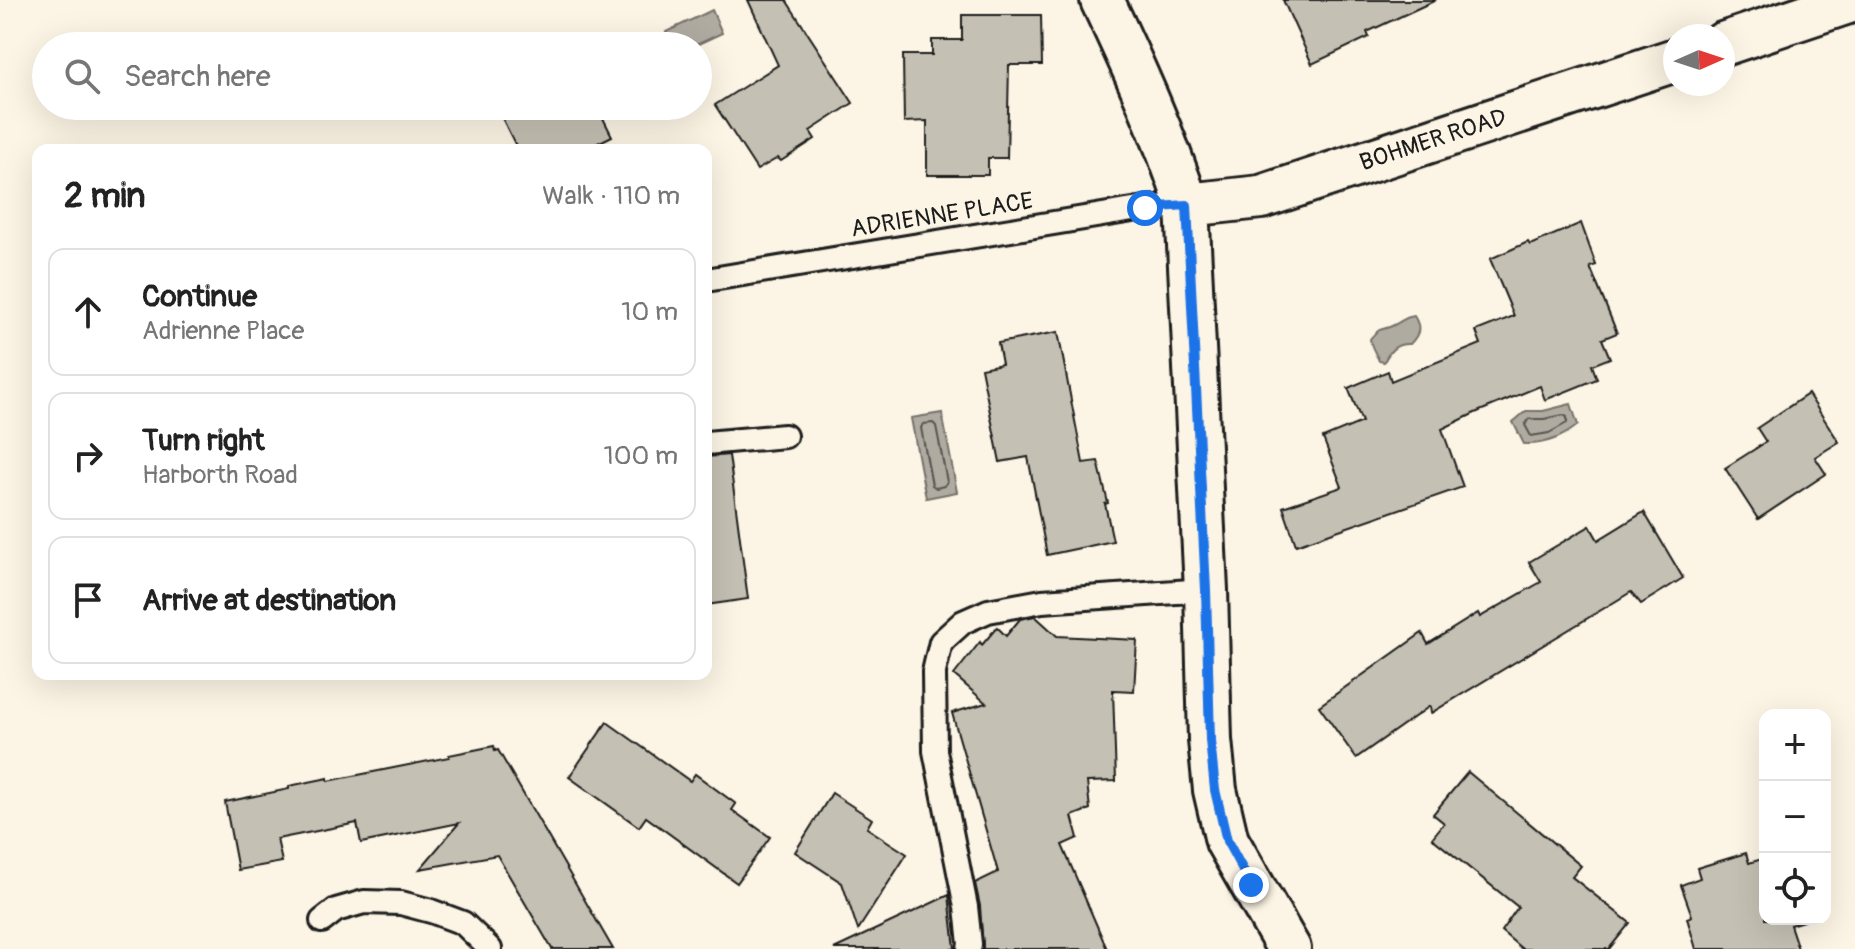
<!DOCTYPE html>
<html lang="en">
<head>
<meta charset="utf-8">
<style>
	body { margin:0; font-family:Pangolin,sans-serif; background:#f6f6f6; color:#222 }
	.controls { position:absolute; right:24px; bottom:24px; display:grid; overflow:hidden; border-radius:16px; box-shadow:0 8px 32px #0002 }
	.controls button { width:72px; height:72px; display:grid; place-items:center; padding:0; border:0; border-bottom:2px solid #e0e0e0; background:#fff; color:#222; font:40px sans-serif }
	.compass { position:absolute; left:1663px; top:24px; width:72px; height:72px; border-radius:50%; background:#fff; box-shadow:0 8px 32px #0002; rotate:87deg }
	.stop { position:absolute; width:24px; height:24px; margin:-18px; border:6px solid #1a73e8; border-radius:50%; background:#fff }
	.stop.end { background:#1a73e8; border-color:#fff; box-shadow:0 2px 8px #0008 }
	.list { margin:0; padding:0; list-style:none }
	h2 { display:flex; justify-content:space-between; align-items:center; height:104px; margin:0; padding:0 32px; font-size:34px }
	h2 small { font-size:26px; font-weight:400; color:#767676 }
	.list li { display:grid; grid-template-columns:52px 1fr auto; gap:24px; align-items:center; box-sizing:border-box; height:128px; margin:0 16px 16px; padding:0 16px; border:2px solid #e0e0e0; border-radius:16px }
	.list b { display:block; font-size:30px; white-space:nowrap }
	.list p { margin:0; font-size:26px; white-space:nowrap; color:#767676 }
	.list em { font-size:26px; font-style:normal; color:#767676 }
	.icon { flex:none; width:44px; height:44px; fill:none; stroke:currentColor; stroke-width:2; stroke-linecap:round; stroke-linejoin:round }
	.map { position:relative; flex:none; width:1855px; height:949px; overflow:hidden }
	.search { position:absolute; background:#fff; box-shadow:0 8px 32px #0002; left:32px; top:32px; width:680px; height:88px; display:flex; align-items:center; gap:20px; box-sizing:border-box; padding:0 28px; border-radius:44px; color:#767676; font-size:30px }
	.panel { position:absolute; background:#fff; box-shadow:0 8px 32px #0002; left:32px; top:144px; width:680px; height:536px; border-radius:16px }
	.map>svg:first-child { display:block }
	.water { fill:#b0aba1; stroke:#75726c; stroke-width:2 }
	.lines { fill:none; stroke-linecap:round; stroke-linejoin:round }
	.shore { stroke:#575551; stroke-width:2 }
	.building { fill:#c4c0b3; stroke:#1c1c1c; stroke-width:2 }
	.service-casing { stroke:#1c1c1c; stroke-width:28 }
	.minor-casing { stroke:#1c1c1c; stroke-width:48 }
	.service { stroke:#fcf5e5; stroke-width:22 }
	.minor { stroke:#fcf5e5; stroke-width:42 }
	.route { stroke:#1a73e8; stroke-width:10 }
	.labels { text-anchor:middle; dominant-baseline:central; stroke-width:6; stroke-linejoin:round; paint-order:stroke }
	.street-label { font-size:24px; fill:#1c1c1c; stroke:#fcf5e5 }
</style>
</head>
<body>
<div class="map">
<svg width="1855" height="949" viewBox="0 0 1855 949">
	<rect width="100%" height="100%" fill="#fcf5e5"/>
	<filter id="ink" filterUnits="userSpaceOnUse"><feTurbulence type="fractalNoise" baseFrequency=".0125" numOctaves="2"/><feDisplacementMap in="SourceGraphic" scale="16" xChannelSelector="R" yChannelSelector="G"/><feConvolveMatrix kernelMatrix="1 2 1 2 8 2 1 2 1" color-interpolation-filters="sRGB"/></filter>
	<g filter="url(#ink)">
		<!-- water -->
		<g class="water">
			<path d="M 712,10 L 722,33 L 694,46 L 673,46 L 666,32 Z"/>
			<path d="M 1414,316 C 1421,327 1420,334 1410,344 C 1396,343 1390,350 1384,362 L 1379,361 C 1376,353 1371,348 1370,339 C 1381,325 1381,332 1394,325 C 1403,321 1404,317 1414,316 Z"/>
			<path d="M 1571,404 L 1578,425 C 1562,438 1545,445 1524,444 L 1513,422 L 1526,411 L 1543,411 Z"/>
			<path d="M 942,413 L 957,492 L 926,498 L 911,418 Z"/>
		</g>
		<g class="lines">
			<!-- shore -->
			<g class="shore">
				<path d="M 1563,415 L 1567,417 L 1567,423 L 1549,433 L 1531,436 L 1525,425 L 1529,419 L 1544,419 Z"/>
				<path d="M 933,423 L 936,426 L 947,482 L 944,486 L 936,488 L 932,485 L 921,428 L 923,424 Z"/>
			</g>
		</g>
		<!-- building -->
		<g class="building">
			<path d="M 748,0 L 786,0 L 853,103 L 810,131 L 815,139 L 781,161 L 778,158 L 757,170 L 715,105 L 778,65 Z"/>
			<path d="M 1283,0 L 1436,0 L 1367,32 L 1369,37 L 1312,64 Z"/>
			<path d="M 962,15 L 1041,15 L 1042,65 L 1009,65 L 1007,158 L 988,158 L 988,175 L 927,175 L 927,121 L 904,122 L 903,55 L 932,55 L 932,40 L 962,40 Z"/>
			<path d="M 496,106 L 597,106 L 612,136 L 584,150 L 518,150 Z"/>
			<path d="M 1581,223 L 1596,265 L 1590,267 L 1617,333 L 1602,339 L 1610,358 L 1592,365 L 1597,379 L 1545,400 L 1540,386 L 1475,413 L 1442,429 L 1463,487 L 1296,545 L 1283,507 L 1342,487 L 1323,438 L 1362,422 L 1348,388 L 1388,371 L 1391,381 L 1481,344 L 1476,331 L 1514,316 L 1490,259 L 1528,242 L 1530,245 Z"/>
			<path d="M 1058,332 L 1083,463 L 1098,461 L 1108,503 L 1105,504 L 1113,541 L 1047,555 L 1028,457 L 1000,462 L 981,368 L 1002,364 L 998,343 Z"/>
			<path d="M 1808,394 L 1839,442 L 1815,457 L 1826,474 L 1758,519 L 1725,468 L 1766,442 L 1757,428 Z"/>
			<path d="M 729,455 L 748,599 L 706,605 L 706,457 Z"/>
			<path d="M 1644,512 L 1683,578 L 1641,604 L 1631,592 L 1431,713 L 1430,706 L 1356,758 L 1319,706 L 1422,633 L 1428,644 L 1478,613 L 1480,617 L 1541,582 L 1529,562 L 1590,526 L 1598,540 Z"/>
			<path d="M 1035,616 L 1057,636 L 1137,640 L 1134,691 L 1113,690 L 1116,781 L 1087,782 L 1090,809 L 1072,816 L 1078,838 L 1062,845 L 1107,949 L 983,949 L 980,906 L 975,883 L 998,872 L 952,713 L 986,703 L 954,675 L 980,642 L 982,645 L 997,627 L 1006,636 L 1020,619 Z"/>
			<path d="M 607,722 L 690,781 L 695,774 L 736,804 L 732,810 L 770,837 L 737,883 L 646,817 L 639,827 L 569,777 Z"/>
			<path d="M 494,746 L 495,751 L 498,750 L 613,949 L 552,949 L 497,855 L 420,869 L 459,823 L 361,843 L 357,823 L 277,839 L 282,862 L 238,870 L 225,802 L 289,789 L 289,786 L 328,778 L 328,781 L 449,757 L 449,755 Z"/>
			<path d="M 1468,772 L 1581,866 L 1572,877 L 1630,923 L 1609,949 L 1522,949 L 1501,931 L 1518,907 L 1432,838 L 1444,823 L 1433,814 Z"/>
			<path d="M 832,793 L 872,819 L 867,828 L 907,854 L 858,930 L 842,883 L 795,852 Z"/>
			<path d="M 1746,853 L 1749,863 L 1765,858 L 1765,919 L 1810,919 L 1790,925 L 1798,949 L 1696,949 L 1687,918 L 1692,916 L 1681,885 L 1700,878 L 1697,868 Z"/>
			<path d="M 949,895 L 955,949 L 834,949 Z"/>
		</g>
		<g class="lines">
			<defs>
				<g id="service">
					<path d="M 706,280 L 1145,208 L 1187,205"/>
					<path d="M 706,443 L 785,436"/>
					<path d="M 322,921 L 336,910 L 364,902 L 401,903 L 431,911 L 463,923 L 490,949"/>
					<path d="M 969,949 L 970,944 L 966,907 L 935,751 L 934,672 L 941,642 L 963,622 L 988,611 L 1042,601 L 1206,590"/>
				</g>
				<g id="minor">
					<path d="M 1102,0 C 1134,68 1164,134 1187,205 L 1206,590 L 1210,740 L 1215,790 L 1227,841 L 1289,949"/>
					<path d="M 1723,44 L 1854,0"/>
					<path d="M 1187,205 L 1261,197 L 1675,60"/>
				</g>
			</defs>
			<!-- service casing -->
			<use href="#service" class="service-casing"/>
			<!-- minor casing -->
			<use href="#minor" class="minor-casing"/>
			<!-- service -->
			<use href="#service" class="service"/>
			<!-- minor -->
			<use href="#minor" class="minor"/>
		</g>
	</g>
	<g class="lines" filter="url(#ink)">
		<!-- route -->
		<path class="route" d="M 1145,208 L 1187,205 L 1206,590 L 1210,740 L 1215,790 L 1227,841 L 1251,885"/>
	</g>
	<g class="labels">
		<!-- street labels -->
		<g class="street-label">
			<text transform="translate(1433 140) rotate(-18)">BOHMER ROAD</text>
			<text transform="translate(942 215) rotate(-9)">ADRIENNE PLACE</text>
		</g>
	</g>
</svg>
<div class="controls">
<button>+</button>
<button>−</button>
<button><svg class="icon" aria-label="locate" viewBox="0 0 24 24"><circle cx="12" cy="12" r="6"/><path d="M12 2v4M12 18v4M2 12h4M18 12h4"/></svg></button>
</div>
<svg class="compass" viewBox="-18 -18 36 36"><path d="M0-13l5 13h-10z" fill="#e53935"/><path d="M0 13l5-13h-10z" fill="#767676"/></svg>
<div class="stop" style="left:1145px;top:208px"></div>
<div class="stop end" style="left:1251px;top:885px"></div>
<div class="search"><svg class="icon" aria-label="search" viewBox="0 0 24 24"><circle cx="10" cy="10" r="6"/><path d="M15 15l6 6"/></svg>Search here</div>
<section class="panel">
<h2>2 min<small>Walk · 110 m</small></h2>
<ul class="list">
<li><svg class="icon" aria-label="ahead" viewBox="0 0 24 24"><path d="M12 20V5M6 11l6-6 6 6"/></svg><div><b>Continue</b><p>Adrienne Place</p></div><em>10 m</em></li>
<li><svg class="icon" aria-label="right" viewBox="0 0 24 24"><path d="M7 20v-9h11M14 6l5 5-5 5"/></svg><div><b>Turn right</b><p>Harborth Road</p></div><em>100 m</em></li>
<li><svg class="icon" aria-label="arrive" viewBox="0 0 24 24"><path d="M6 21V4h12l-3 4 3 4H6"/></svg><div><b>Arrive at destination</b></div></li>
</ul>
</section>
</div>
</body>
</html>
